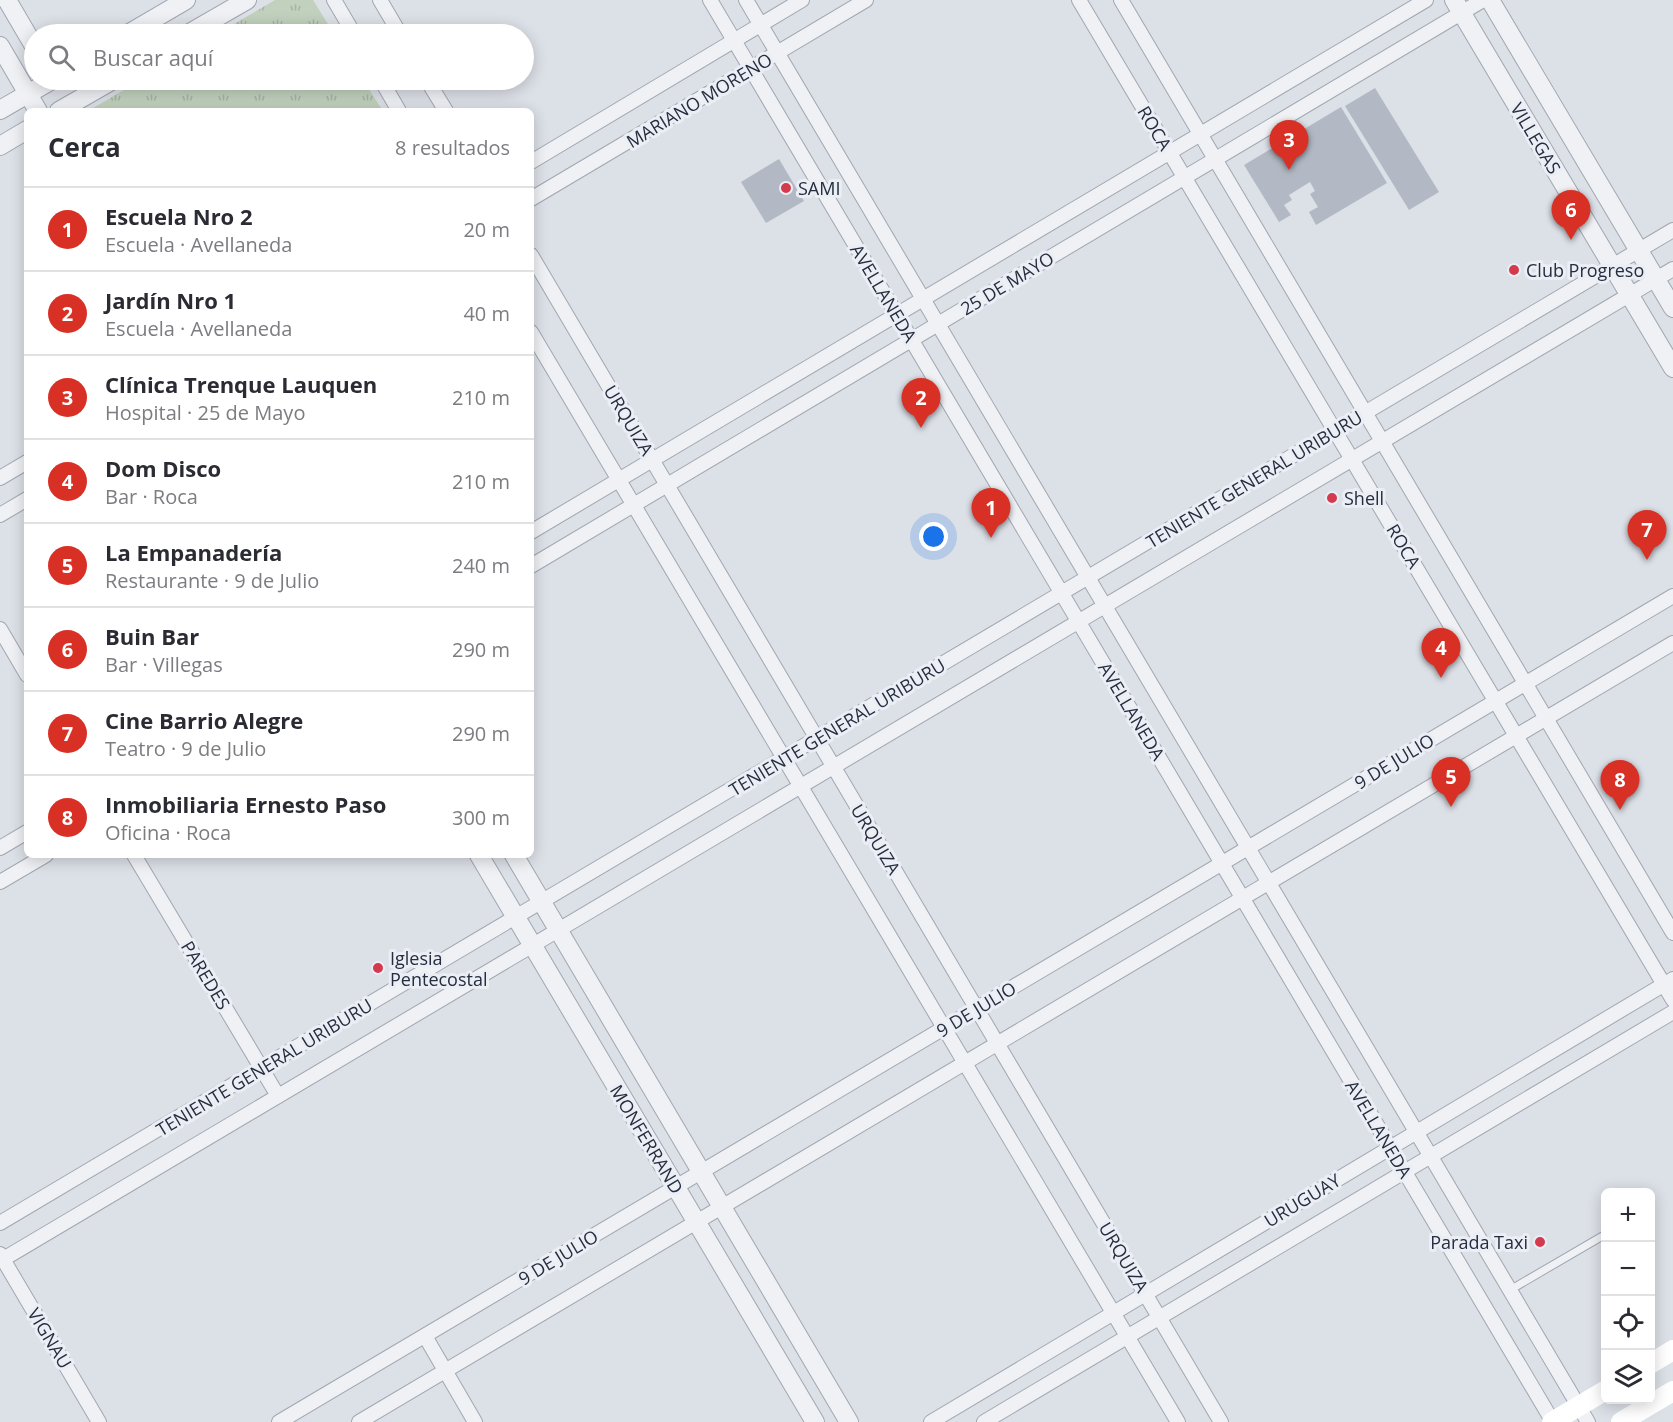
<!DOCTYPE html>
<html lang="es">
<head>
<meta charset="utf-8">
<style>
	body { margin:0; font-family:"Open Sans",sans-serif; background:#f2f2f3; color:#2b2b33 }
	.controls { position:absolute; right:18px; bottom:18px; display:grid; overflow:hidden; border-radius:9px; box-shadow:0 3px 15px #0003 }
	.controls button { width:54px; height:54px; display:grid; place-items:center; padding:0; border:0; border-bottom:2px solid #e1e1e2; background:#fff; color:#2b2b33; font:30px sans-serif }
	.you { position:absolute; left:934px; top:537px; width:21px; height:21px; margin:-15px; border:4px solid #fff; border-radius:50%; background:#1a73e8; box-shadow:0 0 0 9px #1a73e833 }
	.badge { display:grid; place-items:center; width:39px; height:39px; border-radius:50%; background:#d93025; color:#fff; font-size:20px; font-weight:700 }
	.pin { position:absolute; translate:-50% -50px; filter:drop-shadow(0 2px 3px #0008) }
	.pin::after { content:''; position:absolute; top:32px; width:21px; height:18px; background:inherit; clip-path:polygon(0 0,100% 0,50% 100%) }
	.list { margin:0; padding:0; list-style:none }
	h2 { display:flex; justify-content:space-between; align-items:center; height:78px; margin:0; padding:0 24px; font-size:26px }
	h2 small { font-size:20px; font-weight:400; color:#7c7c81 }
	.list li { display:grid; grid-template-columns:39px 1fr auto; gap:18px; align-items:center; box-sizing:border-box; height:84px; padding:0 24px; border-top:2px solid #e1e1e2 }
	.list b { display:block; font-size:22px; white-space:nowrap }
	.list p { margin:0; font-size:20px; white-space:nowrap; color:#7c7c81 }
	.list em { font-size:20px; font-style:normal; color:#7c7c81 }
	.icon { flex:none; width:33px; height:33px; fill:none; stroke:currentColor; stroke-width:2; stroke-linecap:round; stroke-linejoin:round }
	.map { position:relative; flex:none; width:1673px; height:1422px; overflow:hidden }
	.search { position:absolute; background:#fff; box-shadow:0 3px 15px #0003; left:24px; top:24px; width:510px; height:66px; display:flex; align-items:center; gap:15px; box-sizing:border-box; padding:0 21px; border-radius:33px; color:#7c7c81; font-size:22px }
	.panel { position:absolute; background:#fff; box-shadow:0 3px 15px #0003; left:24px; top:108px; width:510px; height:750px; border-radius:9px }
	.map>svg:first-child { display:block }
	.grass { fill:url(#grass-tufts) }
	.building { fill:#b3b9c4 }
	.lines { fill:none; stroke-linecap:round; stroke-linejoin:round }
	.service-casing { stroke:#a1a7b1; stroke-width:9 }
	.minor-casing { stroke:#a1a7b1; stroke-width:16 }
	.tertiary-casing { stroke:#a1a7b1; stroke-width:20 }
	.service { stroke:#eff1f5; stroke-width:7 }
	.minor { stroke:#eff1f5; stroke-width:14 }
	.tertiary { stroke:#eff1f5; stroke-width:18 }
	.secondary { stroke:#fff; stroke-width:20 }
	.poi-dot { fill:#d33a4d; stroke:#ebeff5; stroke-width:2 }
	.labels { text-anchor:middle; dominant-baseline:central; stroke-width:6; stroke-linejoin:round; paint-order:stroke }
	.street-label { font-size:18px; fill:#252d3e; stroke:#ebeff5 }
	.poi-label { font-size:18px; fill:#252d3e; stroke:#ebeff5; text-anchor:start }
</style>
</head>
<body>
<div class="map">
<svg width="1673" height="1422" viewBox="0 0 1673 1422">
	<defs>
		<pattern id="grass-tufts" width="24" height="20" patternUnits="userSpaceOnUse" patternTransform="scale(1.5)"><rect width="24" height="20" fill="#c1d1bd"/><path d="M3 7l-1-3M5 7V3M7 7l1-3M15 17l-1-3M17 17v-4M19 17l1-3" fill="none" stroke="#a6b4a4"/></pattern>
	</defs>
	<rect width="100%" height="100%" fill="#dce0e7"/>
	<!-- grass -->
	<g class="grass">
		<path d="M 275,0 L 313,0 L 334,34 L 217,34 Z"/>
		<path d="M 141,80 L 363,80 L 383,111 L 88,111 Z"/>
	</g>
	<!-- building -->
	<g class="building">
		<path d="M 1375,88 L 1439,192 L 1409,210 L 1345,106 Z"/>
		<path d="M 1341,107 L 1387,183 L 1316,225 L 1309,212 L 1318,207 L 1310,194 L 1315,191 L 1310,182 L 1289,195 L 1292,200 L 1284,205 L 1291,215 L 1279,222 L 1244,165 Z"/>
		<path d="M 779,159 L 804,201 L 766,223 L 741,182 Z"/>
	</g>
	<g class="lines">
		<defs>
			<path id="service" d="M 1510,1290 L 1606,1234"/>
			<g id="minor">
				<path d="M 334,0 L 354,34"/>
				<path d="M 380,0 L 400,34"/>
				<path d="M 710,0 L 1553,1422"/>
				<path d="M 746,0 L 1588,1422"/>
				<path d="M 1079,0 L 1673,1000"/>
				<path d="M 1121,0 L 1673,933"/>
				<path d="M 381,80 L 399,111"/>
				<path d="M 427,80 L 446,111"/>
				<path d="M 531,162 L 802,0"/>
				<path d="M 531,199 L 866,0"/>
				<path d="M 531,255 L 1221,1422"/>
				<path d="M 531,332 L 1178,1422"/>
				<path d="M 0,478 L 27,462"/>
				<path d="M 0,515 L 27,499"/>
				<path d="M 531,532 L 1426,0"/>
				<path d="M 531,566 L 1483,0"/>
				<path d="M 0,629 L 27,675"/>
				<path d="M 0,848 L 27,832"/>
				<path d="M 134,855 L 278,1096"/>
				<path d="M 0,882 L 46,855"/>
				<path d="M 0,1223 L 1673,230"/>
				<path d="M 0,1254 L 99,1422"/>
				<path d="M 0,1261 L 1673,269"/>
				<path d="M 425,1336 L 475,1422"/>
				<path d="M 279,1422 L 1673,596"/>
				<path d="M 359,1422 L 1673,643"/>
				<path d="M 931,1422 L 1673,979"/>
				<path d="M 984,1422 L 1673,1012"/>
			</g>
			<g id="tertiary">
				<path d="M 7,0 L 34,46"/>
				<path d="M 1454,0 L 1673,368"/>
				<path d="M 1490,0 L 1673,308"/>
				<path d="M 128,34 L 186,0"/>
				<path d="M 188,34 L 247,0"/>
				<path d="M 0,46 L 38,111"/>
				<path d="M 0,110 L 52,80"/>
				<path d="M 59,111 L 113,80"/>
				<path d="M 0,146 L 27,130"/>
				<path d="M 479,855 L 815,1422"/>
				<path d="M 514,855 L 849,1422"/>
			</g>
		</defs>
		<!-- service casing -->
		<use href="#service" class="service-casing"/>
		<!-- minor casing -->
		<use href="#minor" class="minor-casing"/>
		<!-- tertiary casing -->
		<use href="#tertiary" class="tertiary-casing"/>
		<!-- service -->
		<use href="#service" class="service"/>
		<!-- minor -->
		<use href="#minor" class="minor"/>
		<!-- tertiary -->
		<use href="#tertiary" class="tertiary"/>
		<!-- secondary -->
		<g class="secondary">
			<path d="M 1650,1364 L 1673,1350"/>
			<path d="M 1552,1422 L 1606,1390"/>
			<path d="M 1621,1422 L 1673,1391"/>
		</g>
	</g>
	<!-- markers -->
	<g class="poi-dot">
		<circle cx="786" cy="188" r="6"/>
		<circle cx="1514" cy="270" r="6"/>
		<circle cx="1332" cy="498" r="6"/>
		<circle cx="378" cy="968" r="6"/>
		<circle cx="1540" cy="1242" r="6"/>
	</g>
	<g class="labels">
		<!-- street labels -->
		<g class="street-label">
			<text transform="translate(699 100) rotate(-31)">MARIANO MORENO</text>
			<text transform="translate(1155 128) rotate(59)">ROCA</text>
			<text transform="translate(1536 138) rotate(59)">VILLEGAS</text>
			<text transform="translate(1007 283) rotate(-31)">25 DE MAYO</text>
			<text transform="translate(884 293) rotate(59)">AVELLANEDA</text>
			<text transform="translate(629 420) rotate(59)">URQUIZA</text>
			<text transform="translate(1254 479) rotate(-31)">TENIENTE GENERAL URIBURU</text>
			<text transform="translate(1404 546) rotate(59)">ROCA</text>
			<text transform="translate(1132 711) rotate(59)">AVELLANEDA</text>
			<text transform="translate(837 727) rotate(-31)">TENIENTE GENERAL URIBURU</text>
			<text transform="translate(1394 761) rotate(-31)">9 DE JULIO</text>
			<text transform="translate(876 839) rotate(59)">URQUIZA</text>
			<text transform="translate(206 975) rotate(59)">PAREDES</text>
			<text transform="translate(976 1009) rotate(-31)">9 DE JULIO</text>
			<text transform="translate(264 1067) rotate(-31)">TENIENTE GENERAL URIBURU</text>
			<text transform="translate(1379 1129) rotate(59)">AVELLANEDA</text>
			<text transform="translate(647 1139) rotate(59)">MONFERRAND</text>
			<text transform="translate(1302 1200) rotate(-31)">URUGUAY</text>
			<text transform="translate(558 1257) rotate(-31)">9 DE JULIO</text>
			<text transform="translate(1124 1257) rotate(59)">URQUIZA</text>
			<text transform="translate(50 1338) rotate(59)">VIGNAU</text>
		</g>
		<!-- poi labels -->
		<g class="poi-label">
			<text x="798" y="188">SAMI</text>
			<text x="1526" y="270">Club Progreso</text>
			<text x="1344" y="498">Shell</text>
			<text x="390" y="958">Iglesia<tspan x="390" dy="21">Pentecostal</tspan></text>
			<text x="1528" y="1242" text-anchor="end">Parada Taxi</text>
		</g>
	</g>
</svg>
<div class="controls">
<button>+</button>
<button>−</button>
<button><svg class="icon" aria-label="locate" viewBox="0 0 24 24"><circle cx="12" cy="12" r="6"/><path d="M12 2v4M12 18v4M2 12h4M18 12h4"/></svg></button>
<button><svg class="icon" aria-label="layers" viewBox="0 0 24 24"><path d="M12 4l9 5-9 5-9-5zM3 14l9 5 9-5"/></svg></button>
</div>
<div class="you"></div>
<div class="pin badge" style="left:991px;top:538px">1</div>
<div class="pin badge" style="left:921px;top:428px">2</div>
<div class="pin badge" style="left:1289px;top:170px">3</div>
<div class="pin badge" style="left:1441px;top:678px">4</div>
<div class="pin badge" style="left:1451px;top:807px">5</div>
<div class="pin badge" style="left:1571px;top:240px">6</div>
<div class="pin badge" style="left:1647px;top:560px">7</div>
<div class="pin badge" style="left:1620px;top:810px">8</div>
<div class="search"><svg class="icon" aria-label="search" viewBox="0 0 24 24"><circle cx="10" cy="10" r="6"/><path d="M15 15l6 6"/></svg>Buscar aquí</div>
<section class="panel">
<h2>Cerca<small>8 resultados</small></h2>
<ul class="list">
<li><span class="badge">1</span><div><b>Escuela Nro 2</b><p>Escuela · Avellaneda</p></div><em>20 m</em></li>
<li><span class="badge">2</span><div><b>Jardín Nro 1</b><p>Escuela · Avellaneda</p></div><em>40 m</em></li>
<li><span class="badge">3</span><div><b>Clínica Trenque Lauquen</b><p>Hospital · 25 de Mayo</p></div><em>210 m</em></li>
<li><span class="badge">4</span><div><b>Dom Disco</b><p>Bar · Roca</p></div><em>210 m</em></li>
<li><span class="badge">5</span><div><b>La Empanadería</b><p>Restaurante · 9 de Julio</p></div><em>240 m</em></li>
<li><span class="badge">6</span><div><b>Buin Bar</b><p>Bar · Villegas</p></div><em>290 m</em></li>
<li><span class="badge">7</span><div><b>Cine Barrio Alegre</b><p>Teatro · 9 de Julio</p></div><em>290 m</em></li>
<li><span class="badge">8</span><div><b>Inmobiliaria Ernesto Paso</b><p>Oficina · Roca</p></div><em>300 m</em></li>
</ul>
</section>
</div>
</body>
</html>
